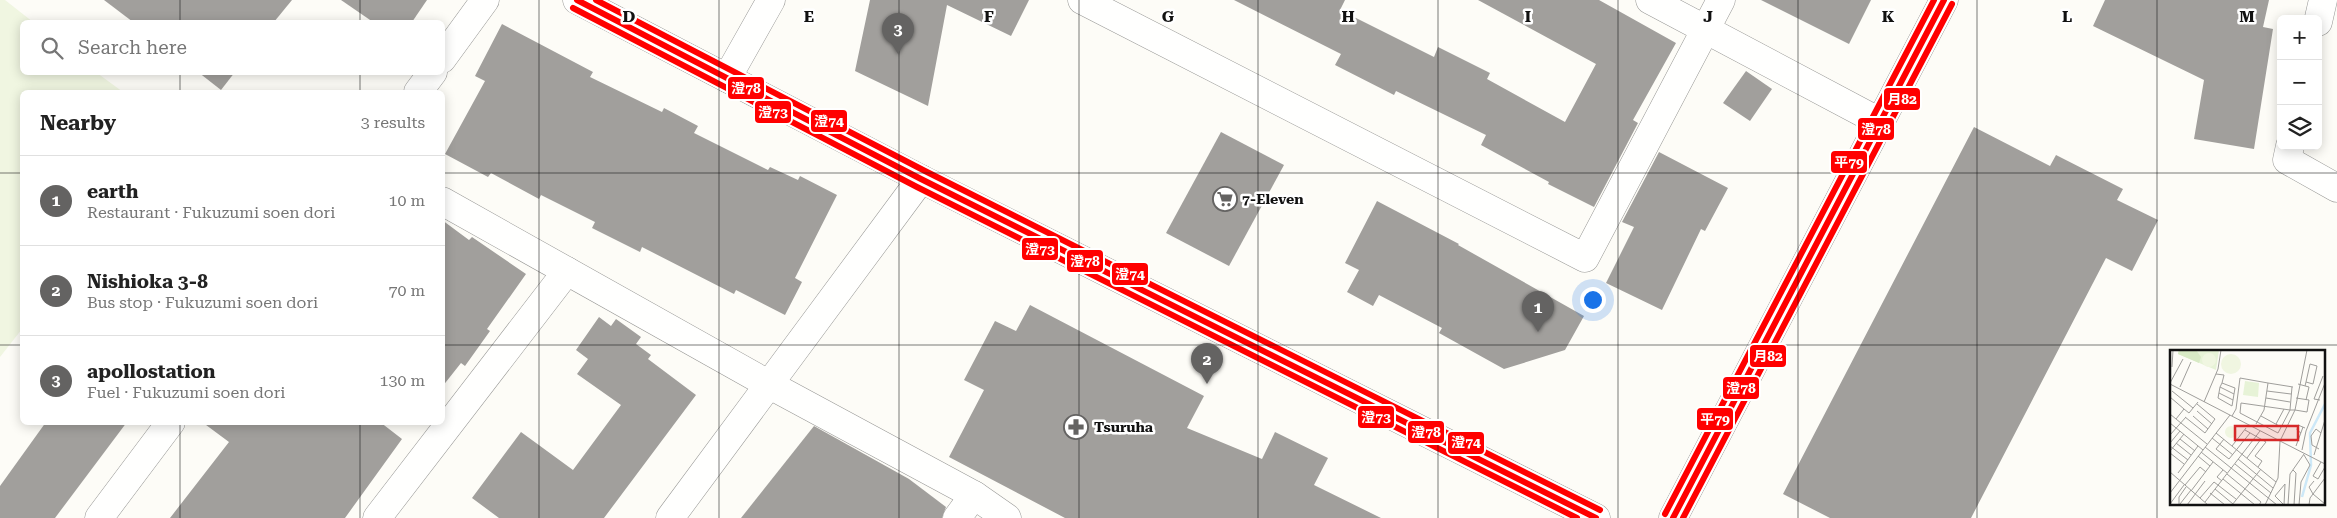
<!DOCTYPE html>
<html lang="en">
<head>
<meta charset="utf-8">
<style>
	body { margin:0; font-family:"Roboto Serif","Noto Sans JP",serif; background:#f6f6f6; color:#222 }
	.controls { position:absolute; right:15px; top:15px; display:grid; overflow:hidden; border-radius:8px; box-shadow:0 2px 12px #0003 }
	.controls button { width:45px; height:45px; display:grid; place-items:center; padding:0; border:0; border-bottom:1px solid #e0e0e0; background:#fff; color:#222; font:25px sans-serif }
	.you { position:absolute; left:1592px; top:299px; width:18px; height:18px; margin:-12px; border:4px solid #fff; border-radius:50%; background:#1a73e8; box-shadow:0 0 0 8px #1a73e833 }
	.badge { display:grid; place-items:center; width:32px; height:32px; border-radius:50%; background:#646362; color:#fff; font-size:16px; font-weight:700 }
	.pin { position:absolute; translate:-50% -41px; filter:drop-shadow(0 1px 2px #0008) }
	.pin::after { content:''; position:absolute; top:26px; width:18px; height:15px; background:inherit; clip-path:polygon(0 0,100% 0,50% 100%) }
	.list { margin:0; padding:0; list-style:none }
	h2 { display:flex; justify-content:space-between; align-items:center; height:65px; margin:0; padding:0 20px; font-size:21px }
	h2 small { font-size:16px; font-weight:400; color:#767676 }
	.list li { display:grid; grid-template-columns:32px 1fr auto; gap:15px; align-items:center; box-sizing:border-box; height:90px; padding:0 20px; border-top:1px solid #e0e0e0 }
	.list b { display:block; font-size:19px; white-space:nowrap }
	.list p { margin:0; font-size:16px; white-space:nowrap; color:#767676 }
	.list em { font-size:16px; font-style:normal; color:#767676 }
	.icon { flex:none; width:28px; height:28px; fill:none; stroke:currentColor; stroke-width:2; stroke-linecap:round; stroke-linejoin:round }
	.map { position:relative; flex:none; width:2337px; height:518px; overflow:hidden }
	.search { position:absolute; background:#fff; box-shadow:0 2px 12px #0003; left:20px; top:20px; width:425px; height:55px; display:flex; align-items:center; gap:12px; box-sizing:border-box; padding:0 18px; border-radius:8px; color:#767676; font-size:19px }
	.panel { position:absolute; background:#fff; box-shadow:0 2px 12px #0003; left:20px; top:90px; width:425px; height:335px; border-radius:8px }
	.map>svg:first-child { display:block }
	.pitch { fill:#f0f6e1 }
	.building { fill:#a19f9c }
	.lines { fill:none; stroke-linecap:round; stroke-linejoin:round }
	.minor-casing { stroke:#979795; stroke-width:29 }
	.minor { stroke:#fffffe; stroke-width:28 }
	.bus-1-casing { stroke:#fff; stroke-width:10 }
	.bus-2-casing { stroke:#fff; stroke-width:10 }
	.bus-3-casing { stroke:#fff; stroke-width:10 }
	.bus-4-casing { stroke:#fff; stroke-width:10 }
	.bus-5-casing { stroke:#fff; stroke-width:10 }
	.bus-1 { stroke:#f00; stroke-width:6 }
	.bus-2 { stroke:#f00; stroke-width:6 }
	.bus-3 { stroke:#f00; stroke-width:6 }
	.bus-4 { stroke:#f00; stroke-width:6 }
	.bus-5 { stroke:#f00; stroke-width:6 }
	.grid { fill:none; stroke:#111; stroke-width:1; stroke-opacity:0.55 }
	.labels { text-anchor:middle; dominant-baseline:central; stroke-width:5; stroke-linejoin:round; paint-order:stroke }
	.poi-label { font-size:14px; font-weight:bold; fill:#111; stroke:#fff; text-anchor:start }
	.inset-river { fill:none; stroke:#cde8f7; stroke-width:2.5 }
	.inset-road { fill:none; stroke:#9f9e9b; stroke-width:1 }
	.view { fill:#d62828; fill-opacity:0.15; stroke:#d62828; stroke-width:2.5 }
	.inset-edge { fill:none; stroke:#111; stroke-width:2.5 }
	.grid-label { font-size:16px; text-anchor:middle; font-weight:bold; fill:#111; stroke:#fff; stroke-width:5; stroke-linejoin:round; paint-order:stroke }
	.line-badge { stroke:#fff; stroke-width:2 }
	.badge-label { font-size:14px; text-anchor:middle; font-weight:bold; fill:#fff }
</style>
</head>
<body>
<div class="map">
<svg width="2337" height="518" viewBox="0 0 2337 518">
	<rect width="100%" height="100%" fill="#fdfcf7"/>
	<!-- pitch -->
	<path class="pitch" d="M 0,0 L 5,0 L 33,22 L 22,22 L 22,72 L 97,73 L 123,92 L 22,92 L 22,329 L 0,357 Z"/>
	<!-- building -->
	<g class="building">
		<path d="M 104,0 L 292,0 L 274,22 L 133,22 Z"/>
		<path d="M 341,0 L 427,0 L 412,22 L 373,22 Z"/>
		<path d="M 870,0 L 1029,0 L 1011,36 L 947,5 L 928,106 L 855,71 Z"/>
		<path d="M 1234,0 L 1345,0 L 1340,10 L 1434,57 L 1438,47 L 1490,73 L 1487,79 L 1565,122 L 1596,64 L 1478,0 L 1599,0 L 1676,43 L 1633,120 L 1638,123 L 1594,207 L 1548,184 L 1549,182 L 1481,145 L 1486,135 L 1396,91 L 1394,95 L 1335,65 L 1341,54 Z"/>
		<path d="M 1761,0 L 1871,0 L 1849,44 Z"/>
		<path d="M 2105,0 L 2269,0 L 2263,27 L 2273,29 L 2254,149 L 2194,139 L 2204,80 L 2093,26 Z"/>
		<path d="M 502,24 L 593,72 L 590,77 L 662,112 L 664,108 L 698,126 L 694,133 L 768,170 L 770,167 L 798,180 L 800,176 L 837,195 L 795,278 L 802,282 L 785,315 L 736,290 L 734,294 L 642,247 L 640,252 L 592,228 L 595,222 L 541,195 L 539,199 L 491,173 L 488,177 L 445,154 L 485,81 L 475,76 Z"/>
		<path d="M 1746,71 L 1772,89 L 1750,121 L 1723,103 Z"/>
		<path d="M 198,72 L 235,72 L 221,90 Z"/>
		<path d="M 1974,127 L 2050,166 L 2056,155 L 2123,189 L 2117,200 L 2158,220 L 2132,271 L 2106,258 L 1971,518 L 1830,518 L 1783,494 Z"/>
		<path d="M 1221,132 L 1284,165 L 1229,266 L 1166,233 Z"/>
		<path d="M 1659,152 L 1728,188 L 1705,231 L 1701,229 L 1662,310 L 1606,283 L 1634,227 L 1622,222 Z"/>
		<path d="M 1377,201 L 1459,244 L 1458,245 L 1584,316 L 1565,350 L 1504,369 L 1439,333 L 1442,328 L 1379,295 L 1373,306 L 1347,292 L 1359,270 L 1345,263 Z"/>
		<path d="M 442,220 L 469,240 L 472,237 L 526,274 L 487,329 L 490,331 L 465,366 L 461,363 L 442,387 Z"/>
		<path d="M 1030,305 L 1204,396 L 1187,428 L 1262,459 L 1275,432 L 1328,458 L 1314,485 L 1381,518 L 1065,518 L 949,457 L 984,390 L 964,380 L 995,321 L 1016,331 Z"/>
		<path d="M 599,317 L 611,326 L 616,319 L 641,337 L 636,344 L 651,355 L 648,359 L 696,395 L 604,518 L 499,518 L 472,498 L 521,432 L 573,470 L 621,405 L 577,374 L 588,359 L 576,350 Z"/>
		<path d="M 46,422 L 127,422 L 55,518 L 0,518 L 0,486 Z"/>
		<path d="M 202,422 L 380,422 L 402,439 L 345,518 L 170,518 L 229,442 Z"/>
		<path d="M 814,426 L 909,479 L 946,507 L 942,518 L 741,518 Z"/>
	</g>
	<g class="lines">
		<defs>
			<g id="minor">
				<path d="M 577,0 L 921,179 L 1596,518"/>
				<path d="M 1082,0 L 1585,258 L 1721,0"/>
				<path d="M 1650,0 L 1880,122"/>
				<path d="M 2318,22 L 2323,0"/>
				<path d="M 442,59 L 485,0"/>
				<path d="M 727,78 L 771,0"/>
				<path d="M 418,92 L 433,72"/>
				<path d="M 2290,146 L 2287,160 L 2337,188"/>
				<path d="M 442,201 L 770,385 L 974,495 L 1007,518"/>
				<path d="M 99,518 L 171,422"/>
				<path d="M 377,518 L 567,271"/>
				<path d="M 670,518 L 921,179"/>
				<path d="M 957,518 L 974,495"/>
				<path d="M 1673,518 L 1944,0"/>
			</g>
		</defs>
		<!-- minor casing -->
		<use href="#minor" class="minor-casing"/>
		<!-- minor -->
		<use href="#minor" class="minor"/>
		<defs>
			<g id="bus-1">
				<path d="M 577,0 L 921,179 L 1596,518"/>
				<path d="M 1673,518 L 1944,0"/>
			</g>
			<path id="bus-2" d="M 573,8 L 917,187 L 1577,518"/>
			<path id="bus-3" d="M 596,0 L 925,171 L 1600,510"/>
			<path id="bus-4" d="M 1683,518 L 1952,4"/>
			<path id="bus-5" d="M 1665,514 L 1934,0"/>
		</defs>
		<!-- bus-1 casing -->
		<use href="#bus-1" class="bus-1-casing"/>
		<!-- bus-2 casing -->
		<use href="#bus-2" class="bus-2-casing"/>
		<!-- bus-3 casing -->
		<use href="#bus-3" class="bus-3-casing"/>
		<!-- bus-4 casing -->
		<use href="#bus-4" class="bus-4-casing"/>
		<!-- bus-5 casing -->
		<use href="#bus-5" class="bus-5-casing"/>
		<!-- bus-1 -->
		<use href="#bus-1" class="bus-1"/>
		<!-- bus-2 -->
		<use href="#bus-2" class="bus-2"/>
		<!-- bus-3 -->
		<use href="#bus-3" class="bus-3"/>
		<!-- bus-4 -->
		<use href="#bus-4" class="bus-4"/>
		<!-- bus-5 -->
		<use href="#bus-5" class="bus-5"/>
	</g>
	<!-- grid -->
	<path class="grid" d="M 180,0 L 180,22M 360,0 L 360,22M 539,0 L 539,518M 719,0 L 719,518M 899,0 L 899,518M 1079,0 L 1079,518M 1258,0 L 1258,518M 1438,0 L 1438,518M 1618,0 L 1618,518M 1798,0 L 1798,518M 1977,0 L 1977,518M 2157,0 L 2157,518M 180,72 L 180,92M 360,72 L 360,92M 0,173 L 22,173M 442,173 L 2337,173M 0,345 L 22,345M 442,345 L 2337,345M 180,422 L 180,518M 360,422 L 360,518"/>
	<!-- icons -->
	<defs>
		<symbol id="supermarket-ring" viewBox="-11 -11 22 22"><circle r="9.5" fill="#fff" stroke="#646362" stroke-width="1.5"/><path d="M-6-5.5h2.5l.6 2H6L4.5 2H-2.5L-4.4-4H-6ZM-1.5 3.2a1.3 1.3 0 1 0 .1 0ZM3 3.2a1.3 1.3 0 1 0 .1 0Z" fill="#646362"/></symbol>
		<symbol id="pharmacy-ring" viewBox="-11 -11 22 22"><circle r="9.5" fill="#fff" stroke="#646362" stroke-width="1.5"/><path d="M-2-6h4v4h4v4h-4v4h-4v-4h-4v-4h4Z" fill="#646362"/></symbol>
	</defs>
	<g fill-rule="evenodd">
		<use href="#supermarket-ring" x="1211" y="185" width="28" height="28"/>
		<use href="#pharmacy-ring" x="1062" y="413" width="28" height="28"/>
	</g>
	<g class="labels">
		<!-- poi labels -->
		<g class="poi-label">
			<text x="1242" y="199">7-Eleven</text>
			<text x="1094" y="427">Tsuruha</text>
		</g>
	</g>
	<!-- overview -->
	<g transform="translate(2170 350)">
		<rect width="155" height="155" fill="#fdfcf7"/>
		<path d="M 9,0 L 49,0 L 46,20 L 8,4 ZM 75,31 L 89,33 L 88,47 L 73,45 Z" fill="#e7f3d7"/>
		<path d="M 9,0 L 26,0 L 31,7 L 29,13 L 8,4 Z" fill="#d8eac5"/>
		<path d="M32 10a7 7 0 1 1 14 0a7 7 0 1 1-14 0ZM51 14a10 10 0 1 1 20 0a10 10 0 1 1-20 0ZM55 82a6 6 0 1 1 12 0a6 6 0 1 1-12 0Z" fill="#f0f6e1"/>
		<path class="inset-river" d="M 132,147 L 141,115 L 140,83 L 155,54"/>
		<path class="inset-road" d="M 2,17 L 3,0M 46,24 L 54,25 L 52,33 L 50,37 L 48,48 L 62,56 L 65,38 L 52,33M 0,33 L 13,9M 0,34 L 110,91 L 125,60 L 137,0M 128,34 L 139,37 L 136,50M 135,36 L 136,32 L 140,14 L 147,16 L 143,34 L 136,32M 10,37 L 21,12M 50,37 L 64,44M 122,37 L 120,60 L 108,83 L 70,63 L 71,53 L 120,60 L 125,60 L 137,62 L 139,50 L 126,48M 2,41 L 23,58M 97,41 L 121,44M 49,43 L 63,50M 0,47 L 14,59M 96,48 L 120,52M 150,50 L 144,49 L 153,26M 34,52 L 48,19 L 51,0M 27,61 L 42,74M 0,64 L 6,69 L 14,59 L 19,63 L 28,52M 23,66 L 38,79M 62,66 L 66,59 L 70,28 L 98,33M 91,66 L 111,77M 15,67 L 35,83 L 45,69 L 27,54M 6,69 L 37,94M 0,73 L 33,100M 86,74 L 94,60 L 98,33 L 123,37M 106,74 L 114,59M 75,80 L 96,92 L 85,106 L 92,111 L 88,117M 46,83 L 106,132M 131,83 L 127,80 L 128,75 L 135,78M 0,85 L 16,67M 42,88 L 63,105M 10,89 L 25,101M 54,89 L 46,99 L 59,109 L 80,83M 0,93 L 10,81M 6,93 L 21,105M 0,96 L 18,110M 62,96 L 76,78M 126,96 L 133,77M 35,97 L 107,155M 149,99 L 142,95 L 141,86 L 146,79 L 151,83M 132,100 L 136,81 L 155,33M 0,101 L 14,84M 31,102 L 57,123M 0,103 L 14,114M 144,105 L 155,70M 28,106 L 40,116M 77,108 L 91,89M 68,109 L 103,138M 151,112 L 143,126 L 148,129 L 155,117M 65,114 L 101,143M 123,120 L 126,123 L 124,155M 0,122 L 38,155M 8,123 L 28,96M 57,124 L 91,152 L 89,155M 53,129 L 85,155M 52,131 L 47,127 L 53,120M 15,135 L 30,117 L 36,122M 45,139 L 63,154M 21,141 L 43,112M 0,143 L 60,65M 40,143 L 55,155M 143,144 L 139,137 L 144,131M 143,144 L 155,154M 30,148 L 44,132 L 66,149M 35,152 L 90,81M 0,154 L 14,135M 10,154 L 21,140M 9,155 L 9,147 L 16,137M 17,155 L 35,131M 62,155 L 91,119M 95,155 L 108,128 L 110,91 L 155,114M 114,155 L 115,134 L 105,146 L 114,155M 118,155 L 120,124 L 134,104M 129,155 L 131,132 L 140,115 L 134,105M 139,155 L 140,148 L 155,128"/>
		<path class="view" d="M 65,76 L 128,76 L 128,90 L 65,90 Z"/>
		<rect width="155" height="155" class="inset-edge"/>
	</g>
	<g class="grid-label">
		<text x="629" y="22">D</text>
		<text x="809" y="22">E</text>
		<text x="989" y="22">F</text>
		<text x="1168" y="22">G</text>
		<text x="1348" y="22">H</text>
		<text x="1528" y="22">I</text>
		<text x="1708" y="22">J</text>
		<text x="1888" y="22">K</text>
		<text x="2067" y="22">L</text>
		<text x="2247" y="22">M</text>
	</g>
	<g class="line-badge">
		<rect x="727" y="76" width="38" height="24" rx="5" fill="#f00"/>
		<rect x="1883" y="87" width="38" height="24" rx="5" fill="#f00"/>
		<rect x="754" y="100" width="38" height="24" rx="5" fill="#f00"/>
		<rect x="810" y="109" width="38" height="24" rx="5" fill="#f00"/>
		<rect x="1857" y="117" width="38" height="24" rx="5" fill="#f00"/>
		<rect x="1830" y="150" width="38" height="24" rx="5" fill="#f00"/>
		<rect x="1021" y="237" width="38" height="24" rx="5" fill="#f00"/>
		<rect x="1066" y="249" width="38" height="24" rx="5" fill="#f00"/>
		<rect x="1111" y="262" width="38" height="24" rx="5" fill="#f00"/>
		<rect x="1749" y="344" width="38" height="24" rx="5" fill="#f00"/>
		<rect x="1722" y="376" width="38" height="24" rx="5" fill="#f00"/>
		<rect x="1357" y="405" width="38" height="24" rx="5" fill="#f00"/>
		<rect x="1696" y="407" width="38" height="24" rx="5" fill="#f00"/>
		<rect x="1407" y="420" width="38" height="24" rx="5" fill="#f00"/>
		<rect x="1447" y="431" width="38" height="24" rx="5" fill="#f00"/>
	</g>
	<g class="badge-label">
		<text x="746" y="93">澄78</text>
		<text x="1902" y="104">月82</text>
		<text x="773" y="117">澄73</text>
		<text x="829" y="126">澄74</text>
		<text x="1876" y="134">澄78</text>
		<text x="1849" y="167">平79</text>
		<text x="1040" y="254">澄73</text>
		<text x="1085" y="266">澄78</text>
		<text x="1130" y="279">澄74</text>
		<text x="1768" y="361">月82</text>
		<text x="1741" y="393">澄78</text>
		<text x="1376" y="422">澄73</text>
		<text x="1715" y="424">平79</text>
		<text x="1426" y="437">澄78</text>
		<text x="1466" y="447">澄74</text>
	</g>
</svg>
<div class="controls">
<button>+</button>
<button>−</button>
<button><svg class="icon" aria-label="layers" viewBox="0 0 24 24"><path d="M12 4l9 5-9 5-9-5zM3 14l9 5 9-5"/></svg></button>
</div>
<div class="you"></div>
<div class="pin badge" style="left:1538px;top:332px">1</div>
<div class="pin badge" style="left:1207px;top:384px">2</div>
<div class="pin badge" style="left:898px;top:54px">3</div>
<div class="search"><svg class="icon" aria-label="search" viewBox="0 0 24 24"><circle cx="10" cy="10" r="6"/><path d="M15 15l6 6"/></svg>Search here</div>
<section class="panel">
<h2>Nearby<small>3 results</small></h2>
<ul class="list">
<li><span class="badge">1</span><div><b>earth</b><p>Restaurant · Fukuzumi soen dori</p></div><em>10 m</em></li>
<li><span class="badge">2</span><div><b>Nishioka 3-8</b><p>Bus stop · Fukuzumi soen dori</p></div><em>70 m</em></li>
<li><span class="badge">3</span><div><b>apollostation</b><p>Fuel · Fukuzumi soen dori</p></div><em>130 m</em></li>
</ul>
</section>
</div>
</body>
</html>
